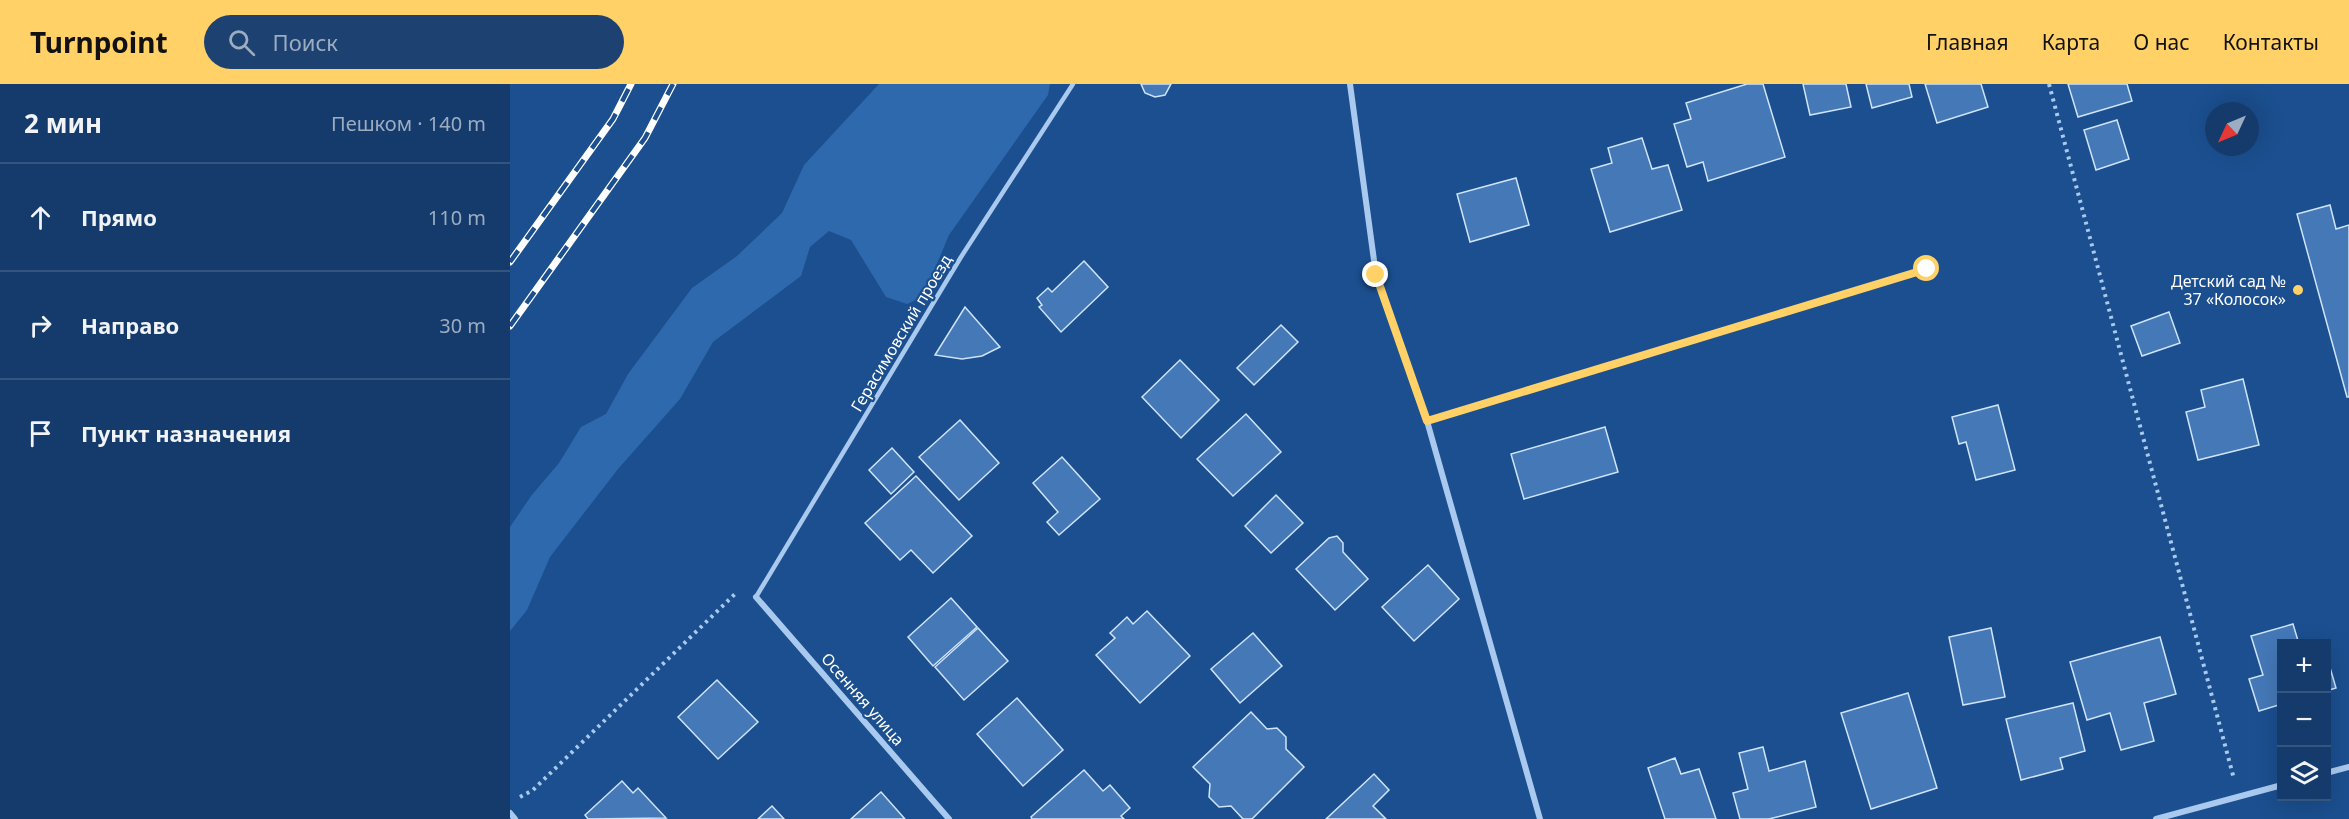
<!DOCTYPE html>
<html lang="ru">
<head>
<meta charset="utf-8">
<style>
	body { margin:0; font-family:"Noto Sans",sans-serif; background:#1d4271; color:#f1f3f6 }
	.controls { position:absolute; right:18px; bottom:18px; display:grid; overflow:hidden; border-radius:0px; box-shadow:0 6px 24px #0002 }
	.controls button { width:54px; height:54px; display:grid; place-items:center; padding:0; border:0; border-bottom:2px solid #33557e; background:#143b6b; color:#f1f3f6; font:30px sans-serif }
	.compass { position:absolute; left:1695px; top:18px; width:54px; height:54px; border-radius:50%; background:#143b6b; box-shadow:0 6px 24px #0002; rotate:226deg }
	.stop { position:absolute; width:18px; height:18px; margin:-14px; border:4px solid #ffd166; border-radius:50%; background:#fff }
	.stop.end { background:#ffd166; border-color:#fff; box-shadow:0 2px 6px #0008 }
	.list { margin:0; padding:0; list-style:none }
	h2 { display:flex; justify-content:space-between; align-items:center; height:78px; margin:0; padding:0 24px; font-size:26px }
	h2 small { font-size:20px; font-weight:400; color:#9dadc1 }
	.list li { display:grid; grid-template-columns:39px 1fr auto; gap:18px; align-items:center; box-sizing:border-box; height:108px; padding:0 24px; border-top:2px solid #33557e }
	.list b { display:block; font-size:22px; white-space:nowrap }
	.list em { font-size:20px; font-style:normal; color:#9dadc1 }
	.icon { flex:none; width:33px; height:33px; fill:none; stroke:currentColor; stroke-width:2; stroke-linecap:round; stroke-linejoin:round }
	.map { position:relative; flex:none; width:1839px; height:735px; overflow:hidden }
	header { display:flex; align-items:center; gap:36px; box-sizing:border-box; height:84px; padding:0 30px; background:#ffd166; color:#111 }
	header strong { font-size:28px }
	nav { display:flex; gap:33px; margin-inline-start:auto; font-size:21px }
	.search { width:420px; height:54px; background:#1d4271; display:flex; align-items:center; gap:15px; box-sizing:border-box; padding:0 21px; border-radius:33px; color:#9dadc1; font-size:22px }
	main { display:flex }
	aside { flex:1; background:#143b6b }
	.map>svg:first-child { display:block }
	.green { fill:#2e69ad }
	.building { fill:#4478b7; stroke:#cfe3fa; stroke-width:1.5 }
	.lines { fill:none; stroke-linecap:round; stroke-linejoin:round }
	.path { stroke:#a9c9ee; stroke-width:4; stroke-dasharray:3 4.5; stroke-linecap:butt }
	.lane { stroke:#a9c9ee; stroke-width:4.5 }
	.street { stroke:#a9c9ee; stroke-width:6 }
	.rail-casing { stroke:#fff; stroke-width:7 }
	.rail { stroke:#1b4f8f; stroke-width:4.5; stroke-dasharray:14; stroke-linecap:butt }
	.route { stroke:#ffd166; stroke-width:8 }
	.poi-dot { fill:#ffd166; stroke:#1b4f8f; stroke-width:2 }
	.labels { text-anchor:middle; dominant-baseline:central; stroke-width:4.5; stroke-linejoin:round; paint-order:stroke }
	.poi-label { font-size:16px; fill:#fff; stroke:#1b4f8f; text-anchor:end }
	.street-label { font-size:16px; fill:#fff; stroke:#1b4f8f }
</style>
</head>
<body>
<header>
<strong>Turnpoint</strong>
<div class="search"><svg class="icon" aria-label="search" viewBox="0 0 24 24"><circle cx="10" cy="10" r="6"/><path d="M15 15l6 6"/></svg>Поиск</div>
<nav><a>Главная</a><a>Карта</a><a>О нас</a><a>Контакты</a></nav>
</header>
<main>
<aside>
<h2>2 мин<small>Пешком · 140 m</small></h2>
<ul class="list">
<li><svg class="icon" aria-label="ahead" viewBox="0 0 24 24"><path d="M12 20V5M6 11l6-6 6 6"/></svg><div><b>Прямо</b></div><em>110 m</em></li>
<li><svg class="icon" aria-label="right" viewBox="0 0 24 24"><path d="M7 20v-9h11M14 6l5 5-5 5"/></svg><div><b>Направо</b></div><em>30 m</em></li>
<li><svg class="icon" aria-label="arrive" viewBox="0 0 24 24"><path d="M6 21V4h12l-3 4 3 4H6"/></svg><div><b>Пункт назначения</b></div></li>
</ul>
</aside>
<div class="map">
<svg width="1839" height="735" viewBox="0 0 1839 735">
	<rect width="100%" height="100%" fill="#1b4f8f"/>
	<!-- green -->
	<path class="green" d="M 369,0 L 540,0 L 538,11 L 439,151 L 413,213 L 397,220 L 376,213 L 341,156 L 319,147 L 300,163 L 291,192 L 203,258 L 170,315 L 108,385 L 40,473 L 17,526 L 0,547 L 0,443 L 21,412 L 49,379 L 71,343 L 96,330 L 118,290 L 182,204 L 227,172 L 272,129 L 294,81 Z"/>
	<!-- building -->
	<g class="building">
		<path d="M 631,0 L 661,0 L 655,11 L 645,13 L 635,9 Z"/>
		<path d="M 1237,0 L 1253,0 L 1275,73 L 1198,97 L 1193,78 L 1177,83 L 1164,40 L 1181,35 L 1176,19 Z"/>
		<path d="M 1293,0 L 1336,0 L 1341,23 L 1300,31 Z"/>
		<path d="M 1356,0 L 1399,0 L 1402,13 L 1362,24 Z"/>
		<path d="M 1415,0 L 1471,0 L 1478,23 L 1427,39 Z"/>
		<path d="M 1558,0 L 1617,0 L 1622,17 L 1568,33 Z"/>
		<path d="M 1607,36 L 1619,75 L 1586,86 L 1574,46 Z"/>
		<path d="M 1132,54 L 1142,85 L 1158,81 L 1172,126 L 1100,148 L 1081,85 L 1102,79 L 1098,64 Z"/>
		<path d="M 1006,94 L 1019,141 L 960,158 L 947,110 Z"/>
		<path d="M 1820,121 L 1826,145 L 1839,141 L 1839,313 L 1837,313 L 1787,130 Z"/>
		<path d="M 574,177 L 598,203 L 551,248 L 529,223 L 532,221 L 527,214 L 538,204 L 542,208 Z"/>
		<path d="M 455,223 L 490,263 L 472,272 L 452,275 L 425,271 Z"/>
		<path d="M 1659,228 L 1670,259 L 1632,272 L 1621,242 Z"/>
		<path d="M 771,241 L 788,258 L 744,301 L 727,284 Z"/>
		<path d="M 670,276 L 709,316 L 671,354 L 632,313 Z"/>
		<path d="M 1733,295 L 1749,361 L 1688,376 L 1676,328 L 1695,323 L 1691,306 Z"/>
		<path d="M 1488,321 L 1505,386 L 1466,396 L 1456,358 L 1449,360 L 1442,333 Z"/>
		<path d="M 736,330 L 771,368 L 723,412 L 687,375 Z"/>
		<path d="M 450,336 L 489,379 L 449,416 L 409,373 Z"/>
		<path d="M 1095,343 L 1108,388 L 1014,415 L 1001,370 Z"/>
		<path d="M 382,364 L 404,388 L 381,410 L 359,386 Z"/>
		<path d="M 552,373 L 590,415 L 549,451 L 537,438 L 548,428 L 523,399 Z"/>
		<path d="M 406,392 L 462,452 L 423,489 L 401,466 L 390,476 L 355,439 Z"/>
		<path d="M 766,411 L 793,439 L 761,469 L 735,442 Z"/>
		<path d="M 827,452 L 833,459 L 833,468 L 858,495 L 825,526 L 786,485 L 819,454 Z"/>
		<path d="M 918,481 L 949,515 L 904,557 L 872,523 Z"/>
		<path d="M 441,514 L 467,543 L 423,582 L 398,553 Z"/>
		<path d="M 637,527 L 680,572 L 630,619 L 586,571 L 605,554 L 600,549 L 617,533 L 623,540 Z"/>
		<path d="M 1783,540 L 1789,560 L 1772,560 L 1772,620 L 1749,627 L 1739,595 L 1753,591 L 1741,552 Z"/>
		<path d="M 468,544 L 498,577 L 454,616 L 425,583 Z"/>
		<path d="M 1481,544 L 1495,613 L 1453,621 L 1439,553 Z"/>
		<path d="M 743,549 L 772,582 L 730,619 L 701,585 Z"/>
		<path d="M 1650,553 L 1666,610 L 1634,619 L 1644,657 L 1611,666 L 1600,629 L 1577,636 L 1560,578 Z"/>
		<path d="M 1816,570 L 1826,604 L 1816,607 Z"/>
		<path d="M 207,596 L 248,638 L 208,675 L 168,633 Z"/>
		<path d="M 1398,609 L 1427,704 L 1361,725 L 1331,629 Z"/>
		<path d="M 507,614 L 553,666 L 513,702 L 467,650 Z"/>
		<path d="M 1563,619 L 1575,667 L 1550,674 L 1553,685 L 1511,696 L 1496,635 Z"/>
		<path d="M 741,628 L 757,645 L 767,644 L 776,653 L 776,665 L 794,683 L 742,735 L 733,735 L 721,722 L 709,723 L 699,713 L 700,700 L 683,683 Z"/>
		<path d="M 1253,663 L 1259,687 L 1295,677 L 1306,723 L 1259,735 L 1230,735 L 1223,709 L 1238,705 L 1229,669 Z"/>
		<path d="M 1165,674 L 1171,690 L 1189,685 L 1206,735 L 1155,735 L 1138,684 Z"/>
		<path d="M 574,686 L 593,707 L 600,701 L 620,724 L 611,732 L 614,735 L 522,735 L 521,733 Z"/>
		<path d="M 864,690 L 879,706 L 863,722 L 876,735 L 816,735 Z"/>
		<path d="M 112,697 L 123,709 L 128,704 L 156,734 L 78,735 L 75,731 Z"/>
		<path d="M 371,708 L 395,735 L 341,735 Z"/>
		<path d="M 262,722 L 274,735 L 248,735 Z"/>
	</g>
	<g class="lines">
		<!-- path -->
		<g class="path">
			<path d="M 1539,0 L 1724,695"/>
			<path d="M 10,713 L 23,706 L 227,508"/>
		</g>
		<!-- lane -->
		<g class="lane">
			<path d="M 917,337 L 1417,185"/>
			<path d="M 246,513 L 451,173 L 563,0"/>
		</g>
		<!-- street -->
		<g class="street">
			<path d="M 840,0 L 866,191 L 917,337 L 1030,735"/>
			<path d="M 246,513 L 439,735"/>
			<path d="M 1816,689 L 1839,683"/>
			<path d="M 0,729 L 5,735"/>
			<path d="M 1646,735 L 1772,701"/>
		</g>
		<defs>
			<g id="rail">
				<path d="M 0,178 L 103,35 L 121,0"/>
				<path d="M 0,242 L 135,54 L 163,0"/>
			</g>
		</defs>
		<!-- rail casing -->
		<use href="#rail" class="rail-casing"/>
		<!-- rail -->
		<use href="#rail" class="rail"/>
	</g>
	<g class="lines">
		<!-- route -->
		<path class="route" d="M 866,191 L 917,337 L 1417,185"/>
	</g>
	<!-- markers -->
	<circle class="poi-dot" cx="1788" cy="206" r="6"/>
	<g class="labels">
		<!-- poi labels -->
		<g class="poi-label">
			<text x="1776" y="197">Детский сад №<tspan x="1776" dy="18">37 «Колосок»</tspan></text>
		</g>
		<!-- street labels -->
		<g class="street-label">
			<text transform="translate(391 249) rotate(-59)">Герасимовский проезд</text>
			<text transform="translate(353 615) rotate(49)">Осенняя улица</text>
		</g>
	</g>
</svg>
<div class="controls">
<button>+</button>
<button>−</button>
<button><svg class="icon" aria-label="layers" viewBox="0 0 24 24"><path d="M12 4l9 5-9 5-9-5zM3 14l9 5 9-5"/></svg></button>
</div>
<svg class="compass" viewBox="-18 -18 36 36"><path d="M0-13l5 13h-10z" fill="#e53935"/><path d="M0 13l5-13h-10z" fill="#9dadc1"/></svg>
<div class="stop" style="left:1417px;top:185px"></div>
<div class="stop end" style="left:866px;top:191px"></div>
</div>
</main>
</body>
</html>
